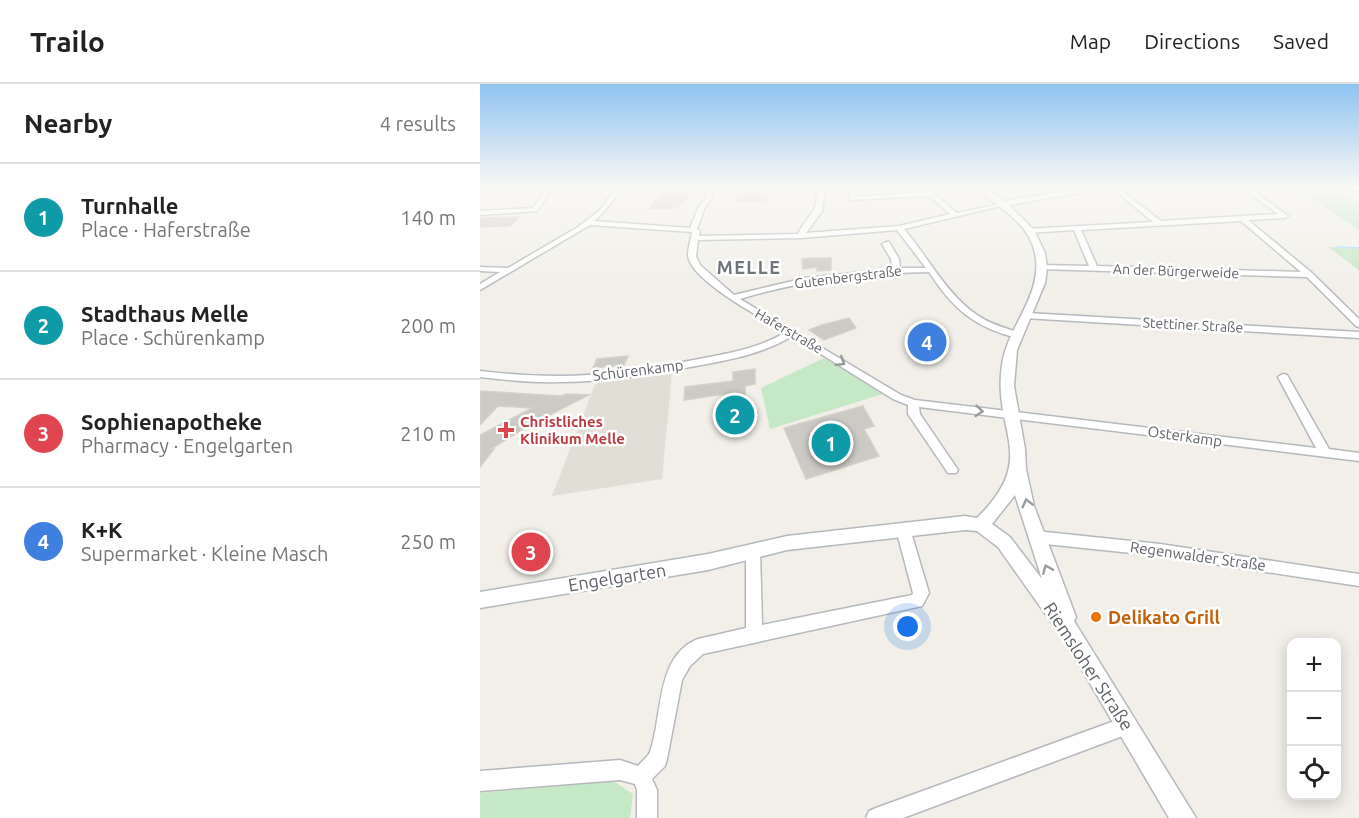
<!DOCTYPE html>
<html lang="en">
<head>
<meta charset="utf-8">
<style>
	body { margin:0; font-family:Ubuntu,sans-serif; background:#f6f6f6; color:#222 }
	.controls { position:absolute; right:18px; bottom:18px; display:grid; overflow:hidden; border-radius:12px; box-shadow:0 3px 15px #0003 }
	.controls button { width:54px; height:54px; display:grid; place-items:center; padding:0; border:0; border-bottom:2px solid #e0e0e0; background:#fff; color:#222; font:30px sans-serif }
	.you { position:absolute; left:428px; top:543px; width:21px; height:21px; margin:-15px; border:4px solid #fff; border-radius:50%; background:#1a73e8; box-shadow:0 0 0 9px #1a73e833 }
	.badge { display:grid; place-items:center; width:39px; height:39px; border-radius:50%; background:#ea4335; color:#fff; font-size:20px; font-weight:700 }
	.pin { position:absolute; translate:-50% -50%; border:3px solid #fff; box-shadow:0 2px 6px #0006 }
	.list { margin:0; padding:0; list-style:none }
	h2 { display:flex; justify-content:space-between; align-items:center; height:78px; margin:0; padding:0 24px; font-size:26px }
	h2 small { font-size:20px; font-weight:400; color:#767676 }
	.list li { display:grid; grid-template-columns:39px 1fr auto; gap:18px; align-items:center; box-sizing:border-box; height:108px; padding:0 24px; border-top:2px solid #e0e0e0 }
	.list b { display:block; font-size:22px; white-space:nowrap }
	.list p { margin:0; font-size:20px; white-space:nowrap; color:#767676 }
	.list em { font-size:20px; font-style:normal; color:#767676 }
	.icon { flex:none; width:33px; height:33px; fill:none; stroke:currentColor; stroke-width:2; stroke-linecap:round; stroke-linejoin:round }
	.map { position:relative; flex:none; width:879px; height:734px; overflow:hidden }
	header { display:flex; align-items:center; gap:36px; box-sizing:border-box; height:84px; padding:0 30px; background:#fff; border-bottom:2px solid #e0e0e0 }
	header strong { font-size:28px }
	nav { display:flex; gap:33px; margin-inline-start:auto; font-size:21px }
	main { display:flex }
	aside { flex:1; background:#fff }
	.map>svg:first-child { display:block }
	.education { fill:#e1ded6 }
	.green { fill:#c5e8c5 }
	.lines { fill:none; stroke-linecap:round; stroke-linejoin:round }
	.stream { stroke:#aadaff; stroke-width:1.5 }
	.building { fill:#cccac5; stroke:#d6d1c6; stroke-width:1.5 }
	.minor-casing { stroke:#b5b8bc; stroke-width:3 }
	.tertiary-casing { stroke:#b5b8bc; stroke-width:3 }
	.minor { fill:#fff; fill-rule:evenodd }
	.tertiary { fill:#fff; fill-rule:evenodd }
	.oneway { stroke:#979a9d }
	.health-dot { fill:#e0444e; stroke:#fff; stroke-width:2 }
	.food-dot { fill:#e8710a; stroke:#fff; stroke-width:2 }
	.labels { text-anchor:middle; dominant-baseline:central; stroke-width:5; stroke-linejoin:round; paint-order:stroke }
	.far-street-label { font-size:14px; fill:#5f6368; stroke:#fff }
	.street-label { font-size:15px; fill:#5f6368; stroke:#fff }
	.health-label { font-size:15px; font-weight:bold; fill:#be3a42; stroke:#fff; text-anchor:start }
	.far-district-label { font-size:18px; font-weight:bold; letter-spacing:1.5px; fill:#70757a; stroke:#fff }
	.near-street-label { font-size:18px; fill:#5f6368; stroke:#fff }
	.near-food-label { font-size:18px; font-weight:bold; fill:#c56008; stroke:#fff; text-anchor:start }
</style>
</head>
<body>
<header>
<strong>Trailo</strong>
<nav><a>Map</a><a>Directions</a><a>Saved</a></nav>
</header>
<main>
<aside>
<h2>Nearby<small>4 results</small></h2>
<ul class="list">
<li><span class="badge" style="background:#0f9aa8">1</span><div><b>Turnhalle</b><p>Place · Haferstraße</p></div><em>140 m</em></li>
<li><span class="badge" style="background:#0f9aa8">2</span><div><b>Stadthaus Melle</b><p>Place · Schürenkamp</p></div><em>200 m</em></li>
<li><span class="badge" style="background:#e0444e">3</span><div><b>Sophienapotheke</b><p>Pharmacy · Engelgarten</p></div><em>210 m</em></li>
<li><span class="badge" style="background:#3f7fe0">4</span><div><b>K+K</b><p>Supermarket · Kleine Masch</p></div><em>250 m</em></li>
</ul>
</aside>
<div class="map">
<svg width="879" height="734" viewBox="0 0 879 734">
	<rect width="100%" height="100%" fill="#f1efe8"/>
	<!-- education -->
	<path class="education" d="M 192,289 L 182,395 L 72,412 L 116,298 Z"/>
	<!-- green -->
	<g class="green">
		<path d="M 814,103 L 853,104 L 879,121 L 879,146 Z"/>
		<path d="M 848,163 L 879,164 L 879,186 Z"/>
		<path d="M 344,274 L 403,310 L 290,345 L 281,304 Z"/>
		<path d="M 133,697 L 153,710 L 150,734 L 0,734 L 0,709 Z"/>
	</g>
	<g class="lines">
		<!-- stream -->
		<path class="stream" d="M 856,163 L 879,164"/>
	</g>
	<!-- building -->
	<g class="building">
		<path d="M 203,103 L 211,109 L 197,124 L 169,125 L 181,108 L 200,107 Z"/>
		<path d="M 281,109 L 290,110 L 285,117 L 256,117 L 256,110 Z"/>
		<path d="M 40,133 L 30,142 L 0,143 L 0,134 Z"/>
		<path d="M 333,174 L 351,174 L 351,186 L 337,187 L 337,183 L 323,185 L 322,175 Z"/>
		<path d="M 369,234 L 376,244 L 344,256 L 329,246 L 342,241 Z"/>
		<path d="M 148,272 L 144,281 L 113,284 L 117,275 Z"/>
		<path d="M 275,285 L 275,300 L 265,302 L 266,346 L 245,350 L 245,310 L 204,316 L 205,303 L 253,297 L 253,288 Z"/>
		<path d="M 0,307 L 81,312 L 86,310 L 109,311 L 48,342 L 11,365 L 14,365 L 0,383 L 0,351 L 52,324 L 18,322 L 0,341 Z"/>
		<path d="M 383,322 L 394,342 L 384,345 L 399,372 L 326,395 L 304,344 Z"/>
	</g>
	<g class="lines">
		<defs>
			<g id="minor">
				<path d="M 68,103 L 74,103 L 57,127 L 0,131 L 0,127 L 53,124 Z"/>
				<path d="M 137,103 L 143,103 L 123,129 L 114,137 L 210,144 L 219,122 L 227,113 L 225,110 L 228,103 L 234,103 L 231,110 L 233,113 L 225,123 L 217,145 L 220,147 L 219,152 L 318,150 C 329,128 338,131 337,103 L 343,103 L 344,114 L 342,127 L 326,149 L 419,142 L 470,130 L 449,112 L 371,116 L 368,103 L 401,103 L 398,105 L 375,105 L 376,113 L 446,108 L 444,104 L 449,103 L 453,109 L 477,129 L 525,119 L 525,121 L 424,145 C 448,173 466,210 497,231 C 510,240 525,244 540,249 L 540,253 L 537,254 C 494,243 473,225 449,188 C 385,189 322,196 260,215 L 421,311 L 435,316 L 836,364 L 798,293 L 803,290 L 807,291 L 849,365 L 879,369 L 879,377 L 439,323 L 440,330 L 478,386 L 476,389 L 468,389 L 428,330 L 428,321 L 413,315 L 312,252 C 283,270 249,276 216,282 C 171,290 124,298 78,298 C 52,299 26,296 0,293 L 0,287 C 26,290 52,292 78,292 C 123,292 170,284 214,276 C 246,270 278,265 306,248 C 285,236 209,196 208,171 C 208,164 211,155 212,148 L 110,141 L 0,206 L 0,200 L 20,188 L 0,187 L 0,183 L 28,184 L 98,143 L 119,127 ZM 417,146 L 446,184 L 420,184 L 419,175 L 409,158 L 406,158 L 402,160 L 411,175 L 412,185 L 325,194 L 254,211 L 220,181 L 216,172 L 218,156 L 321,154 Z"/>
				<path d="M 633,103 L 637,103 L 681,137 L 798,130 L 761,103 L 768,103 L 808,132 L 805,134 L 768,136 L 832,189 L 879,235 L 879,243 L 876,242 L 827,193 L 559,185 L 559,181 L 562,181 L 609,182 L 594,146 L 549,149 L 546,149 L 546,145 L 673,138 L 633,105 ZM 761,137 L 821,188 L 617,182 L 601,146 Z"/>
				<path d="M 547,229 L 879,248 L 879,254 L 544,234 L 542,232 Z"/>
				<path d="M 423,440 L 428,441 L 430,445 L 449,509 L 442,522 L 223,570 L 210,582 L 202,596 L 187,675 L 185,682 L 172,695 L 177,706 L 177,734 L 157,734 L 157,706 L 155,700 L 140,696 L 0,707 L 0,687 L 140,676 L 158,682 C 162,677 168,673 170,668 C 183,632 175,572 218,555 L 266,544 L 266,466 L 268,462 L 273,460 L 278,462 L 280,466 L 282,541 L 432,511 L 433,509 L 416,445 L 418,441 Z"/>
				<path d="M 556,447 L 680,460 L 879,490 L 879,502 L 680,472 L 556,459 L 551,457 L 549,453 L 551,449 Z"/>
				<path d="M 648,632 L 654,635 L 657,641 L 654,647 L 648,650 L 423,734 L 386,734 L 389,727 L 396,724 Z"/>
			</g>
			<g id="tertiary">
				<path d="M 495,103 L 504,103 L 524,117 L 593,106 L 659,103 L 655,105 L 593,110 L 529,121 L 554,146 L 565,169 L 567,184 L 565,199 L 537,266 L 534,302 L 545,365 L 546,385 L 554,422 L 596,533 L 594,537 L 716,734 L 689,734 L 588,562 L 518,463 L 497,447 L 485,446 L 307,466 L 228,486 L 0,524 L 0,508 L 228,470 L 307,452 L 485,432 L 497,434 C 560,372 512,349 522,281 C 527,242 564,211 555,169 C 548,136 517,124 495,103 ZM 535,411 L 562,495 L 530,453 L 512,440 Z"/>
				<path d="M 851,103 L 879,103 L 879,107 Z"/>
			</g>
		</defs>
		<!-- minor casing -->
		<use href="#minor" class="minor-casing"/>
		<!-- tertiary casing -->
		<use href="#tertiary" class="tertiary-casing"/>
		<!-- minor -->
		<use href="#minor" class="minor"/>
		<!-- tertiary -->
		<use href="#tertiary" class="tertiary"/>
	</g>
	<!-- one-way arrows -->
	<defs><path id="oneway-chevron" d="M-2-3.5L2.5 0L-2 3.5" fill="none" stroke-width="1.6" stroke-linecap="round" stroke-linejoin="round" transform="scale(1.5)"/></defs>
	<g class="oneway">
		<use href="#oneway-chevron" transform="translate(361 278) rotate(32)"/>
		<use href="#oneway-chevron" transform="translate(499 327) rotate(5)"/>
		<use href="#oneway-chevron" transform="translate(547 419) rotate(-104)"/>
		<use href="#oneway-chevron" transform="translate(567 485) rotate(-112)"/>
	</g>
	<!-- sky -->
	<linearGradient id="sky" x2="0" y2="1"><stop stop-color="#8fc3f1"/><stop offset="0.5" stop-color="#f9f8f5"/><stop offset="1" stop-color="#f9f8f5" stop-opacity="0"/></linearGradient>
	<rect width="879" height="206" fill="url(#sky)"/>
	<!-- markers -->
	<path class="health-dot" d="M23 337h6v6h6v6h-6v6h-6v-6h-6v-6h6z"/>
	<circle class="food-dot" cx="616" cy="533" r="6"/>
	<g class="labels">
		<!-- far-street labels -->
		<g class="far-street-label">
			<text transform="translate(696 187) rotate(2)">An der Bürgerweide</text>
			<text transform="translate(368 193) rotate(-7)">Gutenbergstraße</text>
			<text transform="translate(713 241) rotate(3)">Stettiner Straße</text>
			<text transform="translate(309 247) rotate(30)">Haferstraße</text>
		</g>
		<!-- street labels -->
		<g class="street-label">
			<text transform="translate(158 286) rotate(-7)">Schürenkamp</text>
			<text transform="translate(705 352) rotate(8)">Osterkamp</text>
			<text transform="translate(718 472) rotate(8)">Regenwalder Straße</text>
		</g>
		<!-- health labels -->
		<g class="health-label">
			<text x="40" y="337">Christliches<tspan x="40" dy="17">Klinikum Melle</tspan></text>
		</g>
		<!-- far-district labels -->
		<g class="far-district-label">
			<text x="269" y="183">MELLE</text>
		</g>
		<!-- near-street labels -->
		<g class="near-street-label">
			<text transform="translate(137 493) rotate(-9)">Engelgarten</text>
			<text transform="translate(609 582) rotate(57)">Riemsloher Straße</text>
		</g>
		<!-- near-food labels -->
		<g class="near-food-label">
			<text x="628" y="533">Delikato Grill</text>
		</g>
	</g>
</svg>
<div class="controls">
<button>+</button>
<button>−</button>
<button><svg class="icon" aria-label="locate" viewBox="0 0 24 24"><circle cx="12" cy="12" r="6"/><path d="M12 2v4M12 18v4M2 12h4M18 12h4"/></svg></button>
</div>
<div class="you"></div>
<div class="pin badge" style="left:351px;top:359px;background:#0f9aa8">1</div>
<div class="pin badge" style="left:255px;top:331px;background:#0f9aa8">2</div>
<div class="pin badge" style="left:51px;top:468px;background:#e0444e">3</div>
<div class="pin badge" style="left:447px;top:258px;background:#3f7fe0">4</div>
</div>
</main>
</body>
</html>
